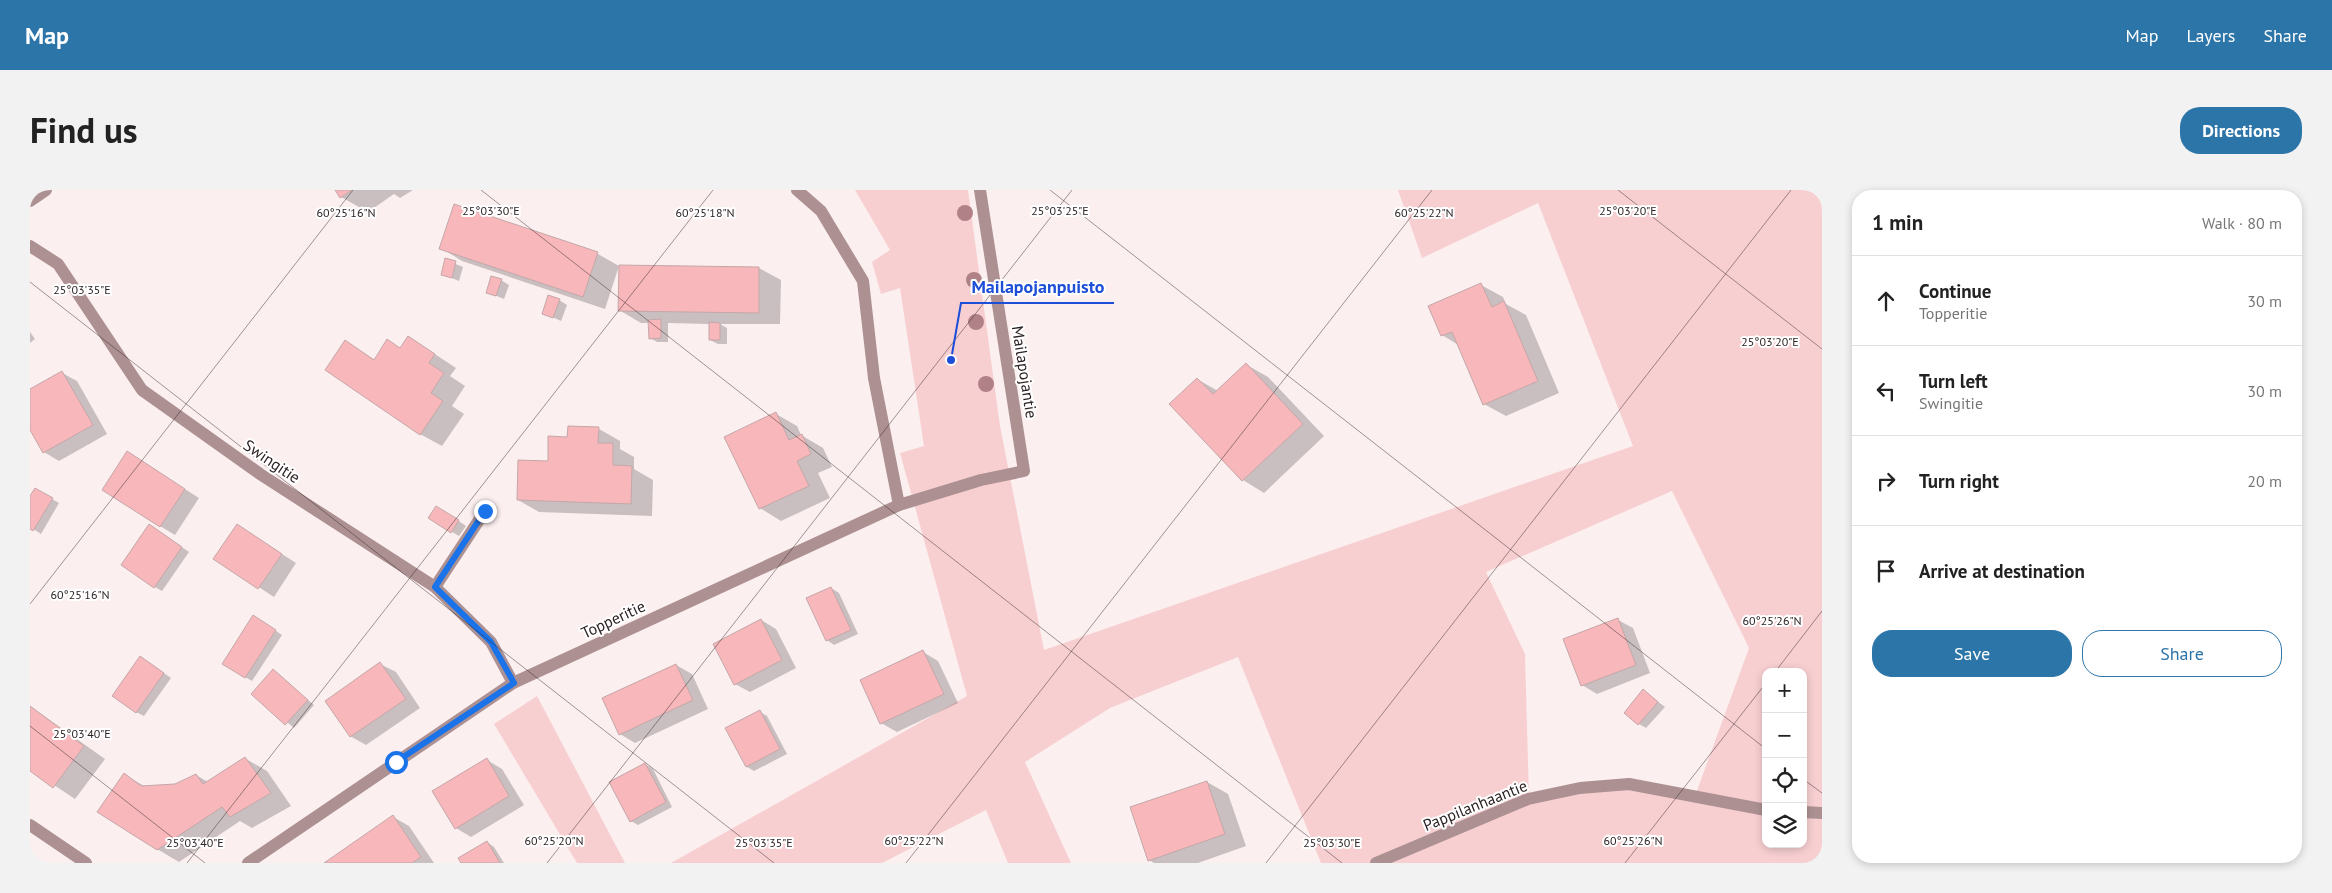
<!DOCTYPE html>
<html lang="en">
<head>
<meta charset="utf-8">
<style>
	body { margin:0; font-family:"PT Sans",sans-serif; background:#f2f2f2; color:#222 }
	.controls { position:absolute; right:15px; bottom:15px; display:grid; overflow:hidden; border-radius:10px; box-shadow:0 2px 8px #0003 }
	.controls button { width:45px; height:45px; display:grid; place-items:center; padding:0; border:0; border-bottom:1px solid #e0e0e0; background:#fff; color:#222; font:25px sans-serif }
	.stop { position:absolute; width:15px; height:15px; margin:-11px; border:4px solid #1a73e8; border-radius:50%; background:#fff }
	.stop.end { background:#1a73e8; border-color:#fff; box-shadow:0 1px 5px #0008 }
	.list { margin:0; padding:0; list-style:none }
	h2 { display:flex; justify-content:space-between; align-items:center; height:65px; margin:0; padding:0 20px; font-size:21px }
	h2 small { font-size:16px; font-weight:400; color:#767676 }
	.list li { display:grid; grid-template-columns:32px 1fr auto; gap:15px; align-items:center; box-sizing:border-box; height:90px; padding:0 20px; border-top:1px solid #e0e0e0 }
	.list b { display:block; font-size:19px; white-space:nowrap }
	.list p { margin:0; font-size:16px; white-space:nowrap; color:#767676 }
	.list em { font-size:16px; font-style:normal; color:#767676 }
	.actions { display:flex; gap:10px; padding:15px 20px }
	.actions a { flex:1; padding:11px 0; border:1px solid #2c75a9; border-radius:20px; text-align:center; font-size:18px; color:#2c75a9 }
	.actions .main { background:#2c75a9; color:#fff }
	.icon { flex:none; width:28px; height:28px; fill:none; stroke:currentColor; stroke-width:2; stroke-linecap:round; stroke-linejoin:round }
	.map { position:relative; flex:none; width:1792px; height:673px; overflow:hidden; border-radius:20px }
	header { display:flex; align-items:center; gap:30px; box-sizing:border-box; height:70px; padding:0 25px; background:#2c75a9; color:#fff }
	header strong { font-size:24px }
	nav { display:flex; gap:28px; margin-inline-start:auto; font-size:18px }
	.intro { display:flex; align-items:center; justify-content:space-between; box-sizing:border-box; height:120px; padding:0 30px }
	h1 { margin:0; font-size:35px }
	.button { padding:12px 22px; border-radius:20px; background:#2c75a9; color:#fff; font-size:18px; font-weight:700 }
	main { display:flex; gap:30px; padding:0 30px }
	aside { flex:1; background:#fff; border-radius:20px; box-shadow:0 2px 8px #0003 }
	.map>svg:first-child { display:block }
	.green { fill:#f7cfd1; fill-rule:evenodd }
	.shadow { fill:#0003 }
	.building { fill:#f7b7bb; stroke:#c5a7a8 }
	.lines { fill:none; stroke-linecap:round; stroke-linejoin:round }
	.lane { stroke:#ad9192; stroke-width:12 }
	.street { stroke:#ad9192; stroke-width:12 }
	.tree { fill:#b08187 }
	.route { stroke:#1a73e8; stroke-width:6 }
	.ticks { fill:none; stroke:#2d2223; stroke-width:1; stroke-opacity:0.45 }
	.labels { text-anchor:middle; dominant-baseline:central; stroke-width:4; stroke-linejoin:round; paint-order:stroke }
	.street-label { font-size:16px; fill:#2d2223; stroke:#fff }
	.ticks-label { font-size:12px; text-anchor:middle; fill:#2d2223; stroke:#fff; stroke-width:4; stroke-linejoin:round; paint-order:stroke }
	.leader { fill:none; stroke:#1d4ed8; stroke-width:2 }
	.callout-dot { fill:#1d4ed8; stroke:#fff; stroke-width:2 }
	.callout-label { font-size:18px; text-anchor:middle; font-weight:bold; fill:#1d4ed8; stroke:#fff; stroke-width:4; stroke-linejoin:round; paint-order:stroke }
</style>
</head>
<body>
<header>
<strong>Map</strong>
<nav><a>Map</a><a>Layers</a><a>Share</a></nav>
</header>
<div class="intro"><h1>Find us</h1><a class="button">Directions</a></div>
<main>
<div class="map">
<svg width="1792" height="673" viewBox="0 0 1792 673">
	<rect width="100%" height="100%" fill="#fceff0"/>
	<!-- green -->
	<g class="green">
		<path d="M 825,0 L 938,0 L 970,236 L 1014,460 L 1603,256 L 1508,13 L 1392,68 L 1368,0 L 1792,0 L 1792,673 L 1291,673 L 1208,467 L 1080,518 L 995,572 L 1041,673 L 978,673 L 956,620 L 852,673 L 641,673 L 937,506 L 870,263 L 894,256 L 870,98 L 851,104 L 842,72 L 860,60 ZM 1642,301 L 1719,458 L 1665,606 L 1599,594 L 1499,609 L 1495,464 L 1456,382 ZM 1736,482 L 1773,482 L 1773,654 L 1736,654 Z"/>
		<path d="M 507,506 L 595,673 L 547,673 L 464,534 Z"/>
	</g>
	<!-- shadow -->
	<g class="shadow">
		<path d="M 307,0 L 383,0 L 370,8 L 364,4 L 338,22 L 311,7 Z"/>
		<path d="M 425,16 L 568,64 L 589,76 L 575,119 L 432,71 L 411,58 Z"/>
		<path d="M 416,70 L 433,77 L 429,91 L 412,84 Z"/>
		<path d="M 590,76 L 729,78 L 751,90 L 750,134 L 690,134 L 697,138 L 697,154 L 688,154 L 680,150 L 680,134 L 638,133 L 638,152 L 627,152 L 620,148 L 620,133 L 611,133 L 589,120 Z"/>
		<path d="M 471,90 L 479,95 L 474,109 L 457,102 Z"/>
		<path d="M 1451,95 L 1473,107 L 1476,114 L 1496,125 L 1529,203 L 1476,226 L 1454,214 L 1430,156 L 1412,145 Z"/>
		<path d="M 529,110 L 537,115 L 531,131 L 513,123 Z"/>
		<path d="M 0,142 L 5,149 L 0,153 Z"/>
		<path d="M 379,147 L 426,178 L 420,186 L 435,196 L 422,216 L 434,224 L 412,256 L 390,244 L 316,152 L 345,170 L 371,159 Z"/>
		<path d="M 1217,175 L 1238,187 L 1294,246 L 1234,303 L 1213,290 L 1141,214 L 1167,189 L 1188,201 Z"/>
		<path d="M 32,183 L 47,191 L 77,244 L 29,271 L 14,262 L 0,238 L 0,201 Z"/>
		<path d="M 746,224 L 767,236 L 771,245 L 793,258 L 802,277 L 788,283 L 800,308 L 751,331 L 730,318 Z"/>
		<path d="M 569,239 L 590,251 L 590,259 L 604,267 L 604,279 L 623,290 L 622,326 L 509,322 L 488,310 L 519,272 Z"/>
		<path d="M 112,272 L 169,308 L 145,345 L 130,336 Z"/>
		<path d="M 5,299 L 29,313 L 11,344 L 0,337 L 0,308 Z"/>
		<path d="M 414,321 L 436,336 L 429,346 L 422,342 Z"/>
		<path d="M 207,335 L 266,373 L 244,407 L 185,369 Z"/>
		<path d="M 127,340 L 159,362 L 132,401 L 125,397 Z"/>
		<path d="M 801,398 L 809,403 L 828,444 L 804,455 L 797,450 Z"/>
		<path d="M 731,430 L 746,439 L 766,478 L 720,502 L 705,494 Z"/>
		<path d="M 1588,430 L 1603,438 L 1620,483 L 1567,504 L 1552,495 Z"/>
		<path d="M 231,431 L 252,445 L 222,491 L 215,487 Z"/>
		<path d="M 893,462 L 908,471 L 928,513 L 867,542 L 851,533 Z"/>
		<path d="M 118,472 L 141,488 L 114,526 L 106,522 Z"/>
		<path d="M 350,474 L 366,482 L 390,518 L 336,555 L 320,546 Z"/>
		<path d="M 646,475 L 662,484 L 678,519 L 605,553 L 590,544 Z"/>
		<path d="M 243,480 L 284,515 L 264,538 L 223,504 Z"/>
		<path d="M 1614,501 L 1635,517 L 1616,538 L 1609,534 Z"/>
		<path d="M 0,516 L 75,569 L 45,609 L 0,579 Z"/>
		<path d="M 730,522 L 737,526 L 757,564 L 724,581 L 717,577 L 697,539 Z"/>
		<path d="M 216,569 L 237,581 L 261,616 L 222,638 L 210,631 L 149,672 L 127,659 L 95,585 L 116,597 L 145,595 L 166,585 L 178,592 Z"/>
		<path d="M 457,570 L 472,579 L 494,615 L 441,647 L 426,638 Z"/>
		<path d="M 615,574 L 623,579 L 642,617 L 608,635 L 601,631 Z"/>
		<path d="M 1177,592 L 1198,604 L 1216,656 L 1168,673 L 1124,673 L 1119,670 Z"/>
		<path d="M 363,627 L 379,636 L 404,673 L 296,673 Z"/>
		<path d="M 457,652 L 464,657 L 474,673 L 433,673 Z"/>
	</g>
	<!-- building -->
	<g class="building">
		<path d="M 305,0 L 322,0 L 310,8 Z"/>
		<path d="M 424,14 L 568,62 L 553,107 L 409,59 Z"/>
		<path d="M 415,68 L 426,71 L 422,88 L 411,85 Z"/>
		<path d="M 589,75 L 729,77 L 729,123 L 588,121 Z"/>
		<path d="M 461,86 L 472,89 L 466,106 L 456,103 Z"/>
		<path d="M 1451,93 L 1462,117 L 1474,111 L 1508,191 L 1453,215 L 1422,142 L 1411,146 L 1398,116 Z"/>
		<path d="M 518,105 L 530,109 L 523,128 L 512,124 Z"/>
		<path d="M 631,129 L 631,148 L 619,149 L 618,130 Z"/>
		<path d="M 679,132 L 690,133 L 690,150 L 679,150 Z"/>
		<path d="M 378,146 L 405,164 L 399,173 L 414,183 L 401,203 L 413,211 L 390,245 L 295,180 L 315,150 L 344,170 L 357,149 L 370,158 Z"/>
		<path d="M 1216,173 L 1273,234 L 1212,291 L 1139,214 L 1167,188 L 1183,204 Z"/>
		<path d="M 32,181 L 63,235 L 13,263 L 0,240 L 0,199 Z"/>
		<path d="M 746,222 L 759,250 L 772,244 L 781,264 L 767,271 L 779,296 L 729,319 L 694,247 Z"/>
		<path d="M 538,236 L 569,237 L 568,253 L 583,253 L 583,275 L 602,276 L 601,314 L 487,310 L 488,270 L 518,271 L 518,246 L 537,247 Z"/>
		<path d="M 97,261 L 155,299 L 130,337 L 72,300 Z"/>
		<path d="M 5,298 L 23,308 L 3,341 L 0,339 L 0,306 Z"/>
		<path d="M 406,316 L 429,330 L 421,343 L 398,328 Z"/>
		<path d="M 119,334 L 152,357 L 124,398 L 91,375 Z"/>
		<path d="M 207,334 L 252,364 L 228,399 L 183,369 Z"/>
		<path d="M 801,397 L 821,440 L 796,451 L 776,408 Z"/>
		<path d="M 223,425 L 246,440 L 215,488 L 192,474 Z"/>
		<path d="M 1588,428 L 1606,475 L 1551,496 L 1533,449 Z"/>
		<path d="M 731,429 L 752,470 L 704,495 L 683,454 Z"/>
		<path d="M 893,460 L 914,504 L 850,534 L 830,490 Z"/>
		<path d="M 110,466 L 134,483 L 106,523 L 82,506 Z"/>
		<path d="M 350,472 L 376,509 L 320,547 L 295,511 Z"/>
		<path d="M 646,474 L 663,510 L 589,545 L 572,508 Z"/>
		<path d="M 243,479 L 278,510 L 255,535 L 221,504 Z"/>
		<path d="M 1613,499 L 1628,512 L 1608,535 L 1594,523 Z"/>
		<path d="M 0,516 L 54,556 L 23,598 L 0,581 Z"/>
		<path d="M 730,520 L 750,559 L 716,577 L 695,538 Z"/>
		<path d="M 215,567 L 241,603 L 200,627 L 192,617 L 127,660 L 67,622 L 94,583 L 111,596 L 145,594 L 166,584 L 173,594 Z"/>
		<path d="M 457,568 L 479,606 L 425,639 L 402,601 Z"/>
		<path d="M 615,573 L 636,612 L 600,632 L 579,592 Z"/>
		<path d="M 1177,591 L 1195,644 L 1118,671 L 1100,617 Z"/>
		<path d="M 363,625 L 391,667 L 382,673 L 294,673 Z"/>
		<path d="M 457,651 L 470,673 L 431,673 L 428,668 Z"/>
	</g>
	<g class="lines">
		<!-- lane -->
		<g class="lane">
			<path d="M 767,0 L 791,21 L 833,91 L 844,188 L 869,315"/>
			<path d="M 0,11 L 16,0"/>
			<path d="M 405,397 L 455,321"/>
		</g>
		<!-- street -->
		<g class="street">
			<path d="M 0,56 L 28,74 L 112,200 L 230,284 L 405,397 L 461,452 L 483,493"/>
			<path d="M 1773,622 L 1792,623"/>
			<path d="M 0,635 L 56,673"/>
			<path d="M 218,673 L 483,493 L 869,315 L 951,290 L 994,281 L 950,0"/>
			<path d="M 1346,673 L 1498,609 L 1550,598 L 1599,594 L 1736,620"/>
		</g>
	</g>
	<!-- trees -->
	<g class="tree">
		<circle cx="935" cy="23" r="8"/>
		<circle cx="944" cy="90" r="8"/>
		<circle cx="946" cy="132" r="8"/>
		<circle cx="956" cy="194" r="8"/>
	</g>
	<g class="lines">
		<!-- route -->
		<path class="route" d="M 366,572 L 484,493 L 461,452 L 405,397 L 455,321"/>
	</g>
	<!-- ticks -->
	<path class="ticks" d="M 451,0 L 1312,673M 1020,0 L 1736,559M 1588,0 L 1792,159M 0,92 L 744,673M 0,414 L 323,0M 1745,482 L 1792,421M 0,536 L 175,673M 1773,589 L 1792,603M 157,673 L 683,0M 517,673 L 1042,0M 876,673 L 1402,0M 1236,673 L 1761,0M 1595,673 L 1736,493"/>
	<g class="labels">
		<!-- street labels -->
		<g class="street-label">
			<text transform="translate(995 182) rotate(81)">Mailapojantie</text>
			<text transform="translate(242 271) rotate(34)">Swingitie</text>
			<text transform="translate(583 429) rotate(-25)">Topperitie</text>
			<text transform="translate(1445 615) rotate(-22)">Pappilanhaantie</text>
		</g>
	</g>
	<g class="ticks-label">
		<text x="461" y="25">25°03'30"E</text>
		<text x="1030" y="25">25°03'25"E</text>
		<text x="1598" y="25">25°03'20"E</text>
		<text x="316" y="27">60°25'16"N</text>
		<text x="675" y="27">60°25'18"N</text>
		<text x="1394" y="27">60°25'22"N</text>
		<text x="52" y="104">25°03'35"E</text>
		<text x="1740" y="156">25°03'20"E</text>
		<text x="50" y="409">60°25'16"N</text>
		<text x="1742" y="435">60°25'26"N</text>
		<text x="52" y="548">25°03'40"E</text>
		<text x="524" y="655">60°25'20"N</text>
		<text x="884" y="655">60°25'22"N</text>
		<text x="1603" y="655">60°25'26"N</text>
		<text x="165" y="657">25°03'40"E</text>
		<text x="734" y="657">25°03'35"E</text>
		<text x="1302" y="657">25°03'30"E</text>
	</g>
	<!-- callouts -->
	<path class="leader" d="M921 170L931 113H1084"/>
	<circle class="callout-dot" cx="921" cy="170" r="5"/>
	<g class="callout-label">
		<text x="1008" y="103">Mailapojanpuisto</text>
	</g>
</svg>
<div class="controls">
<button>+</button>
<button>−</button>
<button><svg class="icon" aria-label="locate" viewBox="0 0 24 24"><circle cx="12" cy="12" r="6"/><path d="M12 2v4M12 18v4M2 12h4M18 12h4"/></svg></button>
<button><svg class="icon" aria-label="layers" viewBox="0 0 24 24"><path d="M12 4l9 5-9 5-9-5zM3 14l9 5 9-5"/></svg></button>
</div>
<div class="stop" style="left:366px;top:572px"></div>
<div class="stop end" style="left:455px;top:321px"></div>
</div>
<aside>
<h2>1 min<small>Walk · 80 m</small></h2>
<ul class="list">
<li><svg class="icon" aria-label="ahead" viewBox="0 0 24 24"><path d="M12 20V5M6 11l6-6 6 6"/></svg><div><b>Continue</b><p>Topperitie</p></div><em>30 m</em></li>
<li><svg class="icon" aria-label="left" viewBox="0 0 24 24"><path d="M17 20v-9H6M10 6l-5 5 5 5"/></svg><div><b>Turn left</b><p>Swingitie</p></div><em>30 m</em></li>
<li><svg class="icon" aria-label="right" viewBox="0 0 24 24"><path d="M7 20v-9h11M14 6l5 5-5 5"/></svg><div><b>Turn right</b></div><em>20 m</em></li>
<li><svg class="icon" aria-label="arrive" viewBox="0 0 24 24"><path d="M6 21V4h12l-3 4 3 4H6"/></svg><div><b>Arrive at destination</b></div></li>
</ul>
<div class="actions"><a class="main">Save</a><a>Share</a></div>
</aside>
</main>
</body>
</html>
